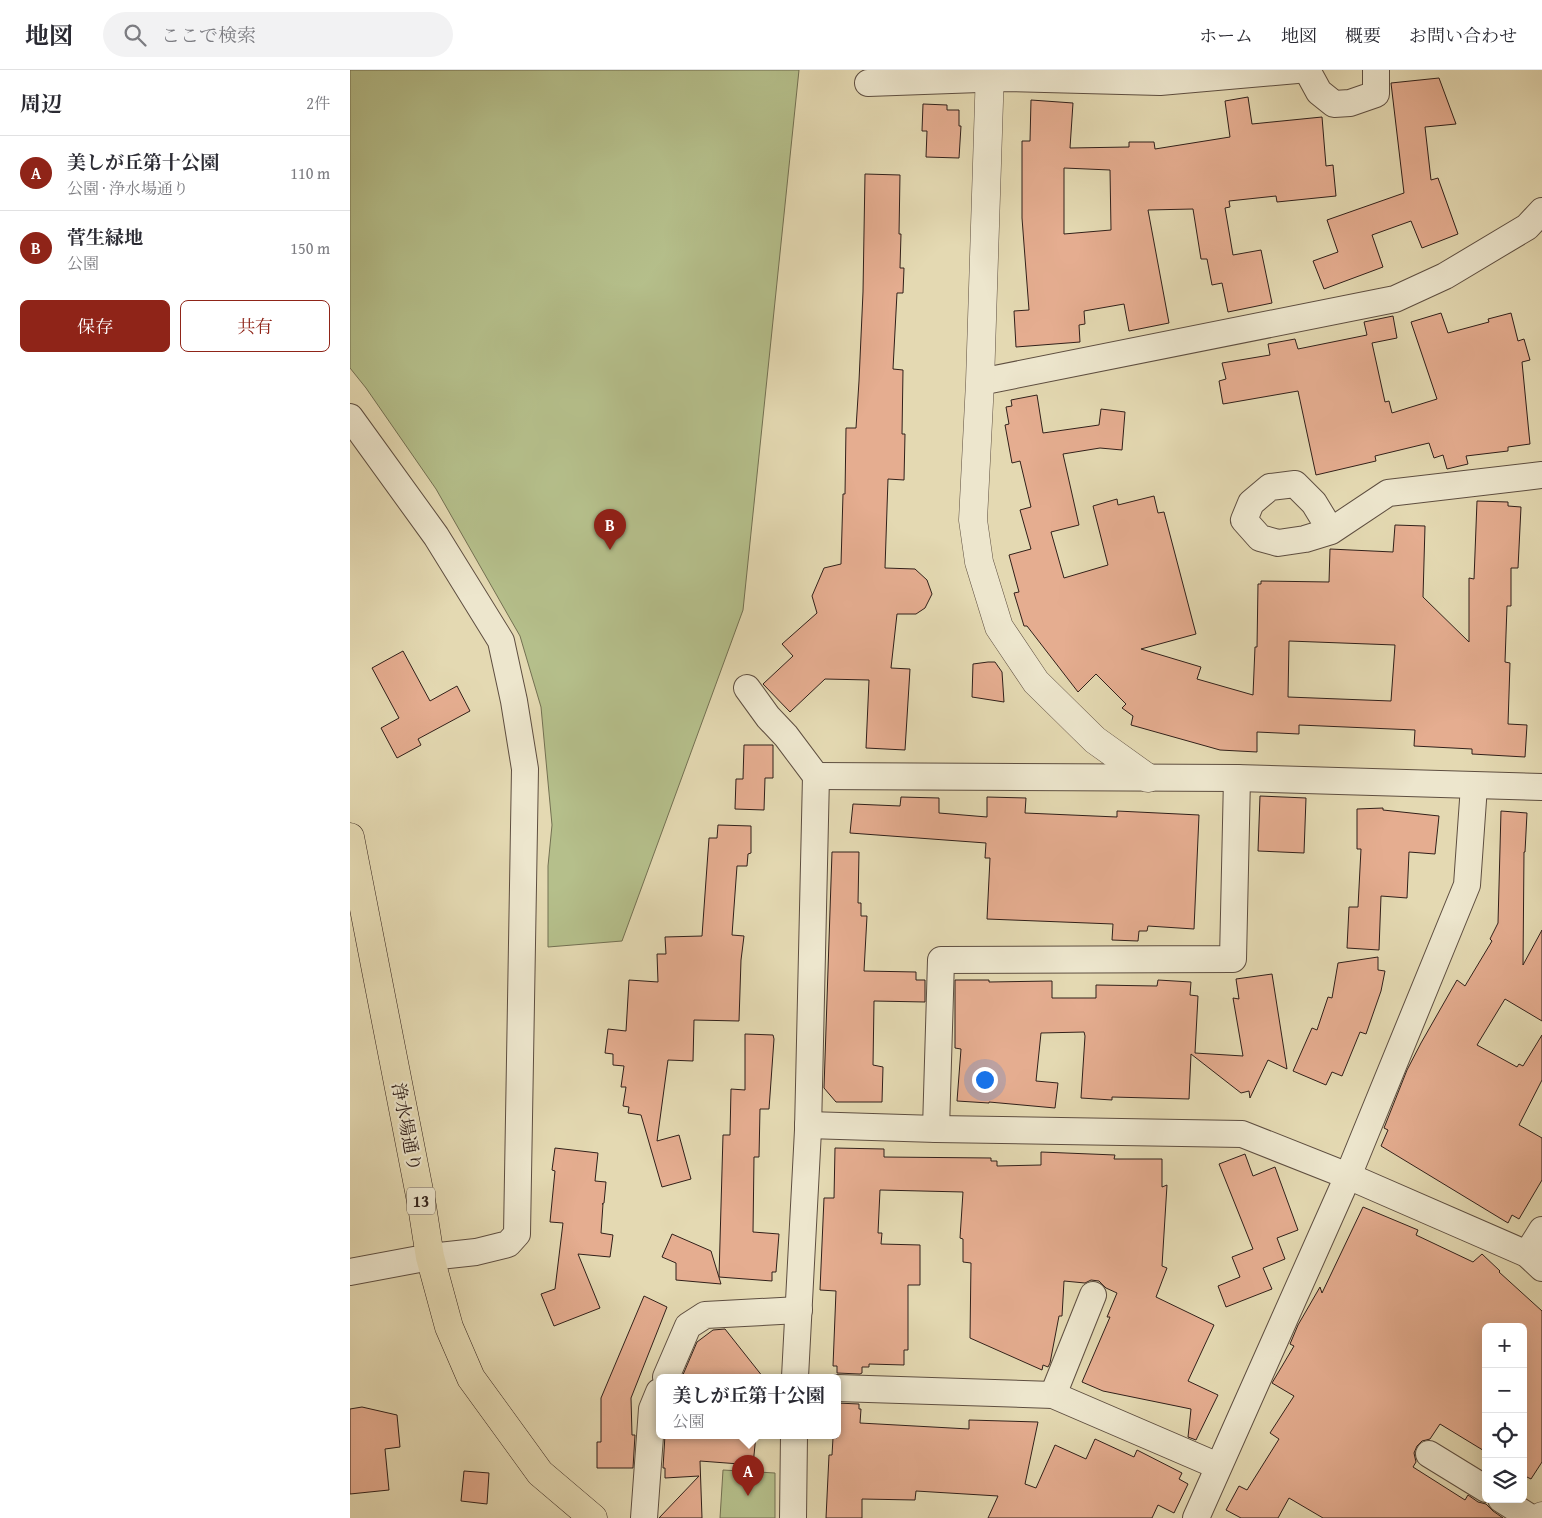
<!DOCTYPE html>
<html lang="ja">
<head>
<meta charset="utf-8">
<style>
	body { margin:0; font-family:"Gentium Book Plus","Noto Serif JP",serif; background:#f2f2f3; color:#2b2b33 }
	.controls { position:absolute; right:15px; bottom:15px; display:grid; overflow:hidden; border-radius:8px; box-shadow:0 5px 20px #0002 }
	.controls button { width:45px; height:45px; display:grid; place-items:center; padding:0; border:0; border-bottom:1px solid #e1e1e2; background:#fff; color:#2b2b33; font:25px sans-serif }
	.you { position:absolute; left:634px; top:1009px; width:18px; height:18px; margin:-12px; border:4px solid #fff; border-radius:50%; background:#1a73e8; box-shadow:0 0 0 8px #1a73e833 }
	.badge { display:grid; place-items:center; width:32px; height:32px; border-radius:50%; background:#8f2418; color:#fff; font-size:16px; font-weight:700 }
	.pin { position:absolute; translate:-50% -41px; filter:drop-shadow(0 1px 2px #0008) }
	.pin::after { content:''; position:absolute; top:26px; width:18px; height:15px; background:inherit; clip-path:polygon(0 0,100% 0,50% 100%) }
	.popup { position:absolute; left:306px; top:1304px; width:185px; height:65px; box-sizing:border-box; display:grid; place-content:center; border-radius:8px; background:#fff; filter:drop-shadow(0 1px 4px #0005); font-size:16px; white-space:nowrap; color:#7c7c81 }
	.popup b { font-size:19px; color:#2b2b33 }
	.popup::after { content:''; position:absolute; left:50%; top:100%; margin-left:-10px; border:10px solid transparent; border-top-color:#fff }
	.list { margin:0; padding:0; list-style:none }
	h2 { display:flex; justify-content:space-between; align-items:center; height:65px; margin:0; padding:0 20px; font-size:21px }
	h2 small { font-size:16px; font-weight:400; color:#7c7c81 }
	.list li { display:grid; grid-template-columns:32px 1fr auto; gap:15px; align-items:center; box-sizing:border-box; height:75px; padding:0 20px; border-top:1px solid #e1e1e2 }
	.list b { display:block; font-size:19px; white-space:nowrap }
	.list p { margin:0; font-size:16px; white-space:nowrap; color:#7c7c81 }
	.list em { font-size:16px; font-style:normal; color:#7c7c81 }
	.actions { display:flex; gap:10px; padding:15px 20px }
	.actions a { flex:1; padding:11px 0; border:1px solid #8f2418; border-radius:8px; text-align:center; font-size:18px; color:#8f2418 }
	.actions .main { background:#8f2418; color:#fff }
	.icon { flex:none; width:28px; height:28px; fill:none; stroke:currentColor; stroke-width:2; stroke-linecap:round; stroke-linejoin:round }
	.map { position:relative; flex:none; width:1192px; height:1448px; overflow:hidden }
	header { display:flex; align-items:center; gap:30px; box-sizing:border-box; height:70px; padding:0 25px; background:#fff; border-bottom:1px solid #e1e1e2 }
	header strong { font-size:24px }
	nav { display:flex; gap:28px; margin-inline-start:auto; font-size:18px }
	.search { width:350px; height:45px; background:#f2f2f3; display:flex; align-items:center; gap:12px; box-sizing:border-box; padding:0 18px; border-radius:28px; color:#7c7c81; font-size:19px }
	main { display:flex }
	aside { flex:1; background:#fff }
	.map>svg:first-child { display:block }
	.green { fill:#b5bf8b; stroke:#737052 }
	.building { fill:#e5ad90; stroke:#31201a; fill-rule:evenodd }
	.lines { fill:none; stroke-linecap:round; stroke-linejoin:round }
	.minor-casing { stroke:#5e4e40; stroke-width:28 }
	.tertiary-casing { stroke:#5e4e40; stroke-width:29 }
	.primary-casing { stroke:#31201a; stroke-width:29 }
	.minor { stroke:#ede6cd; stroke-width:26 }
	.tertiary { stroke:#ede6cd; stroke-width:28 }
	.primary { stroke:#e4d9b2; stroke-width:28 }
	.labels { text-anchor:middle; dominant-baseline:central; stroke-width:4; stroke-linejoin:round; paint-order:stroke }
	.shield { fill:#ede6cd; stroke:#695b50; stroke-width:1 }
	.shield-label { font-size:16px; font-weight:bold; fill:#31201a }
	.street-label { font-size:18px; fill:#31201a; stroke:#ede6cd }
</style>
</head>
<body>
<header>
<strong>地図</strong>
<div class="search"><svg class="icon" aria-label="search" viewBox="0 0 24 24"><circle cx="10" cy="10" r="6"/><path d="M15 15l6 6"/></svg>ここで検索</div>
<nav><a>ホーム</a><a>地図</a><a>概要</a><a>お問い合わせ</a></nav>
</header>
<main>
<aside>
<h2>周辺<small>2件</small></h2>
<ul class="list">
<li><span class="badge">A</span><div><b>美しが丘第十公園</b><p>公園 · 浄水場通り</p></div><em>110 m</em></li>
<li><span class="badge">B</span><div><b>菅生緑地</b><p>公園</p></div><em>150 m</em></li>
</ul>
<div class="actions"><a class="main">保存</a><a>共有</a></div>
</aside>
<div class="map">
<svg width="1192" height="1448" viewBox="0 0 1192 1448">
	<rect width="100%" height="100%" fill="#e4d9b2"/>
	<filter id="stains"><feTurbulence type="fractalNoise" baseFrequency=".004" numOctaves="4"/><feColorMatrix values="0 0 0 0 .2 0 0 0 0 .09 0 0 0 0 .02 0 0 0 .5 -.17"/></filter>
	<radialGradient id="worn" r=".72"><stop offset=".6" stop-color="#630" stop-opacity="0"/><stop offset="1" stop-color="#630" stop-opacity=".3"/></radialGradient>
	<!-- green -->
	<g class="green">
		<path d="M 0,0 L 449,0 L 393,540 L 272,871 L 198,877 L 198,796 L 202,755 L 191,637 L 170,566 L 86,419 L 16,318 L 0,298 Z"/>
		<path d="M 373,1400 L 425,1403 L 425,1448 L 370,1448 Z"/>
	</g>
	<!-- building -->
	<g class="building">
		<path d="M 1089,8 L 1106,54 L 1075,57 L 1081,110 L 1088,108 L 1108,164 L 1072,178 L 1061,151 L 1022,165 L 1033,197 L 974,219 L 963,191 L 988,182 L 977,150 L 1054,123 L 1041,13 Z"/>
		<path d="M 898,27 L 902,54 L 972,47 L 976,96 L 983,95 L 986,126 L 927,132 L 926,126 L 879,131 L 880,137 L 875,138 L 883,185 L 911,180 L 922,233 L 878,242 L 872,213 L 862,215 L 857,189 L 851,189 L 843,139 L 798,140 L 819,253 L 779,261 L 774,234 L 734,241 L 735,254 L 729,255 L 730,272 L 666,277 L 664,241 L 679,240 L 672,148 L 672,71 L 680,71 L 681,30 L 723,33 L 720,78 L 779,77 L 779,72 L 804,72 L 805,79 L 880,67 L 875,31 ZM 714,98 L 760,100 L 761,160 L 714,164 Z"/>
		<path d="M 573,34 L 597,35 L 597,40 L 609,40 L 609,56 L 611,56 L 609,88 L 576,87 L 577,61 L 572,61 Z"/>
		<path d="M 515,104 L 550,105 L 549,164 L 551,164 L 550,198 L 554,198 L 553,223 L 547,223 L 543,299 L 553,300 L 552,364 L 555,364 L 554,410 L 538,409 L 535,498 L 565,499 L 577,510 L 582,524 L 575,538 L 566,544 L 547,544 L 541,598 L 560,599 L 555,680 L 516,678 L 519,610 L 475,609 L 440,642 L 413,614 L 443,586 L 432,574 L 467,543 L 462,526 L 474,498 L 491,494 L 493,424 L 495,424 L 496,358 L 506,358 L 509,311 L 513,222 Z"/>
		<path d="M 1091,243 L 1098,263 L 1139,252 L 1138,249 L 1161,243 L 1168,271 L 1174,269 L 1180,290 L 1172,292 L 1180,374 L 1158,377 L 1158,381 L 1116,386 L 1118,394 L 1097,399 L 1093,385 L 1084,388 L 1079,373 L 1025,386 L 1026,391 L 966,405 L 948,321 L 873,334 L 869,311 L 876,309 L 872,293 L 920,285 L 918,274 L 945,269 L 948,279 L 1017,265 L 1014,252 L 1043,246 L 1047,268 L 1022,273 L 1035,332 L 1039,331 L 1042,343 L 1087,329 L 1061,252 Z"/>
		<path d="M 687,325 L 693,363 L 749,355 L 751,339 L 775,342 L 772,380 L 750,378 L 713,384 L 729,455 L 701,462 L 714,508 L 758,495 L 743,436 L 767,429 L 768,435 L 804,426 L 808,443 L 814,442 L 846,564 L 791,579 L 851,597 L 847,609 L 903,625 L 905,577 L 907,577 L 908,514 L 911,514 L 911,511 L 979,512 L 980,479 L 1043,482 L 1045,455 L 1075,456 L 1073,527 L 1119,572 L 1119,508 L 1124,509 L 1127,431 L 1158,432 L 1158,436 L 1171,437 L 1168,498 L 1161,498 L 1161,536 L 1157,536 L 1155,592 L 1160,593 L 1158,654 L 1177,655 L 1175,687 L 1122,684 L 1122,679 L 1064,676 L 1065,660 L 949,655 L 949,664 L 907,662 L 907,682 L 870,680 L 781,655 L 783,646 L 772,638 L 776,634 L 746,604 L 728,622 L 677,556 L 674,556 L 664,523 L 669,522 L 659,485 L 681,479 L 670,440 L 681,437 L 670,391 L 662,393 L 655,355 L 659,354 L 656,337 L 662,336 L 661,330 ZM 939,571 L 1045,575 L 1041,631 L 938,627 Z"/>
		<path d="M 53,581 L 80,631 L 107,616 L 120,641 L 68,669 L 71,675 L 47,688 L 31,658 L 49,648 L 22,598 Z"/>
		<path d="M 638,592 L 645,592 L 652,602 L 654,632 L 622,627 L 623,594 Z"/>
		<path d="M 394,675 L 423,675 L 423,708 L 415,708 L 414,740 L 385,739 L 386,709 L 393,709 Z"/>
		<path d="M 910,726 L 956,728 L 954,783 L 908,781 Z"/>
		<path d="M 551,727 L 589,728 L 589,743 L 637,747 L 637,727 L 676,728 L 675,743 L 767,747 L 767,741 L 849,745 L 844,859 L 798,856 L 797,861 L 789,861 L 788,871 L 762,870 L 763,854 L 637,849 L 640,788 L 635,788 L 636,773 L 500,763 L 503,734 L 550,736 Z"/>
		<path d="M 1033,738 L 1033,740 L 1089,746 L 1085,784 L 1059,782 L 1057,828 L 1031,826 L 1029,880 L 997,878 L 999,837 L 1008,837 L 1011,779 L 1007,779 L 1007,739 Z"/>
		<path d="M 1151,741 L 1177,743 L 1175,782 L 1174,782 L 1173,895 L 1192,860 L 1192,951 L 1155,929 L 1127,975 L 1167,997 L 1169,994 L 1173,996 L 1192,965 L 1192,1010 L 1169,1055 L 1192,1068 L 1192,1110 L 1169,1149 L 1162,1145 L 1158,1153 L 1031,1076 L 1038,1060 L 1034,1058 L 1057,1000 L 1071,973 L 1107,910 L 1115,916 L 1142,871 L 1140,869 L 1148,853 Z"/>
		<path d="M 368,755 L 401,756 L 401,783 L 398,784 L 397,796 L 387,796 L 382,865 L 394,866 L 391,890 L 389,951 L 344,950 L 343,991 L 318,990 L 307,1071 L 329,1065 L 341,1109 L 312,1117 L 291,1045 L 278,1043 L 279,1037 L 273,1036 L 276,1017 L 271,1017 L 274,996 L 263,995 L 263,984 L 255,983 L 258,959 L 276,961 L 279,910 L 308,912 L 307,884 L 316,884 L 315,867 L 352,866 L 359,768 L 367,768 Z"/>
		<path d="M 482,782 L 509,782 L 508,833 L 511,833 L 511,846 L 517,846 L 514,901 L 566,902 L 566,910 L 575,910 L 575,932 L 524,931 L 523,995 L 533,997 L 532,1032 L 486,1032 L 474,1018 Z"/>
		<path d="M 1028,887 L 1028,900 L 1035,901 L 1031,921 L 1016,964 L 1010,962 L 992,1006 L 982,1002 L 976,1015 L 943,1001 L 962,958 L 967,960 L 978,927 L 982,928 L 988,893 Z"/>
		<path d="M 922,904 L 937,999 L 918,990 L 900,1028 L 899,1021 L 891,1023 L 841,984 L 839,1029 L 762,1027 L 762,1030 L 731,1028 L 735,966 L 734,962 L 691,963 L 686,1011 L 708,1013 L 705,1038 L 639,1032 L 639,1033 L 607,1031 L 611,979 L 605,978 L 605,910 L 639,910 L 639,912 L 702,911 L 702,928 L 746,928 L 746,915 L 807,916 L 808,910 L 841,912 L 840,925 L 848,926 L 845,983 L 893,986 L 883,928 L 889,929 L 886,909 Z"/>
		<path d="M 395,964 L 423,965 L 424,969 L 419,1039 L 410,1039 L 409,1087 L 404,1087 L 403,1162 L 429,1164 L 426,1202 L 422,1202 L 422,1211 L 369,1207 L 373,1065 L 380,1065 L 381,1019 L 395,1020 Z"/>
		<path d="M 205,1078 L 248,1083 L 245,1111 L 256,1112 L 254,1133 L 252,1134 L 253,1134 L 251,1163 L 263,1165 L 260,1187 L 228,1184 L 250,1238 L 204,1256 L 191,1224 L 205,1219 L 213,1153 L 200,1152 L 205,1101 L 202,1100 Z"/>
		<path d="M 485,1078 L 534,1079 L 534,1087 L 641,1088 L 641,1091 L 647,1091 L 647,1096 L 691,1095 L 691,1082 L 765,1085 L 764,1089 L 812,1089 L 812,1117 L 817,1115 L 812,1196 L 817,1198 L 806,1227 L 864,1255 L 838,1311 L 868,1325 L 846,1370 L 838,1367 L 841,1339 L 753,1321 L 732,1312 L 760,1247 L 757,1247 L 767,1223 L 756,1218 L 749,1211 L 741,1210 L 735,1213 L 714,1211 L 712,1246 L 709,1246 L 700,1293 L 698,1297 L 693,1295 L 692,1300 L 620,1268 L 621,1193 L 613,1192 L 613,1169 L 610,1168 L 613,1122 L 530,1120 L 528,1163 L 532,1163 L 531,1174 L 570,1175 L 570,1215 L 558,1215 L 558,1280 L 554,1280 L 554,1295 L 519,1294 L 519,1297 L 512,1297 L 512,1303 L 510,1304 L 487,1303 L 487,1296 L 483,1296 L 486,1221 L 470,1220 L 474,1128 L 484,1128 Z"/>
		<path d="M 895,1084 L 903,1106 L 925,1097 L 948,1160 L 927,1168 L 935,1189 L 913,1198 L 922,1219 L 876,1237 L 868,1216 L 890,1207 L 882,1187 L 903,1179 L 869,1094 Z"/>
		<path d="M 1013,1137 L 1068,1160 L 1066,1165 L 1123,1192 L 1132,1184 L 1150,1201 L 1149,1202 L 1192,1241 L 1192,1392 L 1181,1409 L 1173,1405 L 1173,1257 L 1136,1257 L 1136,1382 L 1090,1354 L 1080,1369 L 1072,1371 L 1067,1376 L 1064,1383 L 1066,1392 L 1063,1397 L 1115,1430 L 1118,1425 L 1128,1432 L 1136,1434 L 1143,1441 L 1153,1448 L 973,1448 L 939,1428 L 928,1448 L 891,1448 L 876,1440 L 889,1416 L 897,1420 L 929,1369 L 920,1363 L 944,1326 L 922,1313 L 944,1276 L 940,1274 L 948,1255 L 970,1217 L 972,1223 Z"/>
		<path d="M 322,1164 L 361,1181 L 371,1214 L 326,1210 L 326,1193 L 312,1187 Z"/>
		<path d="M 294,1226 L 317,1237 L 281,1328 L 282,1365 L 285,1365 L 283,1398 L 247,1398 L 247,1372 L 251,1372 L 251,1328 Z"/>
		<path d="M 375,1259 L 413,1307 L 332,1307 L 347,1272 L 363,1260 Z"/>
		<path d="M 487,1333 L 509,1334 L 509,1339 L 511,1339 L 510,1353 L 619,1359 L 619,1350 L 688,1352 L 675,1414 L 686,1418 L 705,1375 L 736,1389 L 745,1369 L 784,1387 L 787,1380 L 832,1403 L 829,1409 L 838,1414 L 824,1443 L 808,1435 L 802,1448 L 638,1448 L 648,1426 L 566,1421 L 565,1430 L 512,1429 L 512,1448 L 476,1448 L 479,1385 L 482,1385 L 483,1368 L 487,1368 Z"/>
		<path d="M 12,1337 L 47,1345 L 50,1377 L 35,1379 L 39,1420 L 0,1424 L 0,1339 Z"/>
		<path d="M 315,1365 L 406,1365 L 403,1395 L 350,1391 L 352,1448 L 309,1448 L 349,1406 L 315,1408 L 315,1398 L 313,1398 Z"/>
		<path d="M 114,1401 L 139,1403 L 137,1434 L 111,1431 Z"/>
	</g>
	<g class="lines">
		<defs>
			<g id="minor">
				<path d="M 957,0 L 969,22 L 984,34 L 1000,33 L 1026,24 L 1026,0"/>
				<path d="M 518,13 L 657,8 L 810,12 L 947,0"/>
				<path d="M 630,312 L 1045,229 L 1095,206 L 1177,157 L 1192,141"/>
				<path d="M 0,347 L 86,466 L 151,571 L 164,631 L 175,699 L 167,1164 L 158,1174 L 126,1182 L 80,1187 L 0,1202"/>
				<path d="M 981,461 L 964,433 L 945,414 L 920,417 L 901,433 L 894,450 L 910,468 L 928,473 L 955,469 L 981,461 L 1038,423 L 1192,405"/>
				<path d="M 397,618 L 418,647 L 436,666 L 466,706 L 458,1060 L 445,1307"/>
				<path d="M 466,706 L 887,708 L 1192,717"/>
				<path d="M 458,1055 L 586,1059 L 892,1064 L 998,1106 L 1177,1184 L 1192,1198"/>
				<path d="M 586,1059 L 591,890 L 883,889 L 887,708"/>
				<path d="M 1177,1184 L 1192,1160"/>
				<path d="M 316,1307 L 338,1256 L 355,1245 L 449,1240"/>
				<path d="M 487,1318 L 703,1325 L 868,1396"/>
				<path d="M 703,1325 L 743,1225"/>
				<path d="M 1079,1384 L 1136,1419"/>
				<path d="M 1151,1429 L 1181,1448"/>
				<path d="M 294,1448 L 302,1339 L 309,1322"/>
				<path d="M 443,1448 L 444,1365"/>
				<path d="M 846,1448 L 998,1106 L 1117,815 L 1124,716"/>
			</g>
			<g id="tertiary">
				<path d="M 640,0 L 630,312 L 623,450 L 629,492 L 649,557 L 686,612 L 745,670 L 798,708"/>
				<path d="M 1191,1448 L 1192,1446"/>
			</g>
			<path id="primary" d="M 0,767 L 72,1136 L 80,1187 L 99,1257 L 121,1308 L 190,1403 L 243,1448"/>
		</defs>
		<!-- minor casing -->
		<use href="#minor" class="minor-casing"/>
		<!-- tertiary casing -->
		<use href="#tertiary" class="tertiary-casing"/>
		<!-- primary casing -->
		<use href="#primary" class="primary-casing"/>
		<!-- minor -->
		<use href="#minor" class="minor"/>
		<!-- tertiary -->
		<use href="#tertiary" class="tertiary"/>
		<!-- primary -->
		<use href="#primary" class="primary"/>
	</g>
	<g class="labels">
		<!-- shield labels -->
		<rect class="shield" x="57" y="1117.5" width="28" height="27" rx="4"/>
		<g class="shield-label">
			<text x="71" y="1131">13</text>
		</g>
		<!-- street labels -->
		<g class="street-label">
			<text transform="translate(57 1057) rotate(79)">浄水場通り</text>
		</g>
	</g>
	<rect width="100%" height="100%" filter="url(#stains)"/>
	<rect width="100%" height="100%" fill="url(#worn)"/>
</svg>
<div class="controls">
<button>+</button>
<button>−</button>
<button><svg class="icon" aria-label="locate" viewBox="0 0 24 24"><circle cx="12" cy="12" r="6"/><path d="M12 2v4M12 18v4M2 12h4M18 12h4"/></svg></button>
<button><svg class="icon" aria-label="layers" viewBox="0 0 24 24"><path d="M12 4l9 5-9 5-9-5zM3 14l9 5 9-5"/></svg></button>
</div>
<div class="you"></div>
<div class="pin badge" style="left:398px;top:1426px">A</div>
<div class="popup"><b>美しが丘第十公園</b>公園</div>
<div class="pin badge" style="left:260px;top:480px">B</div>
</div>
</main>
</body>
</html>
